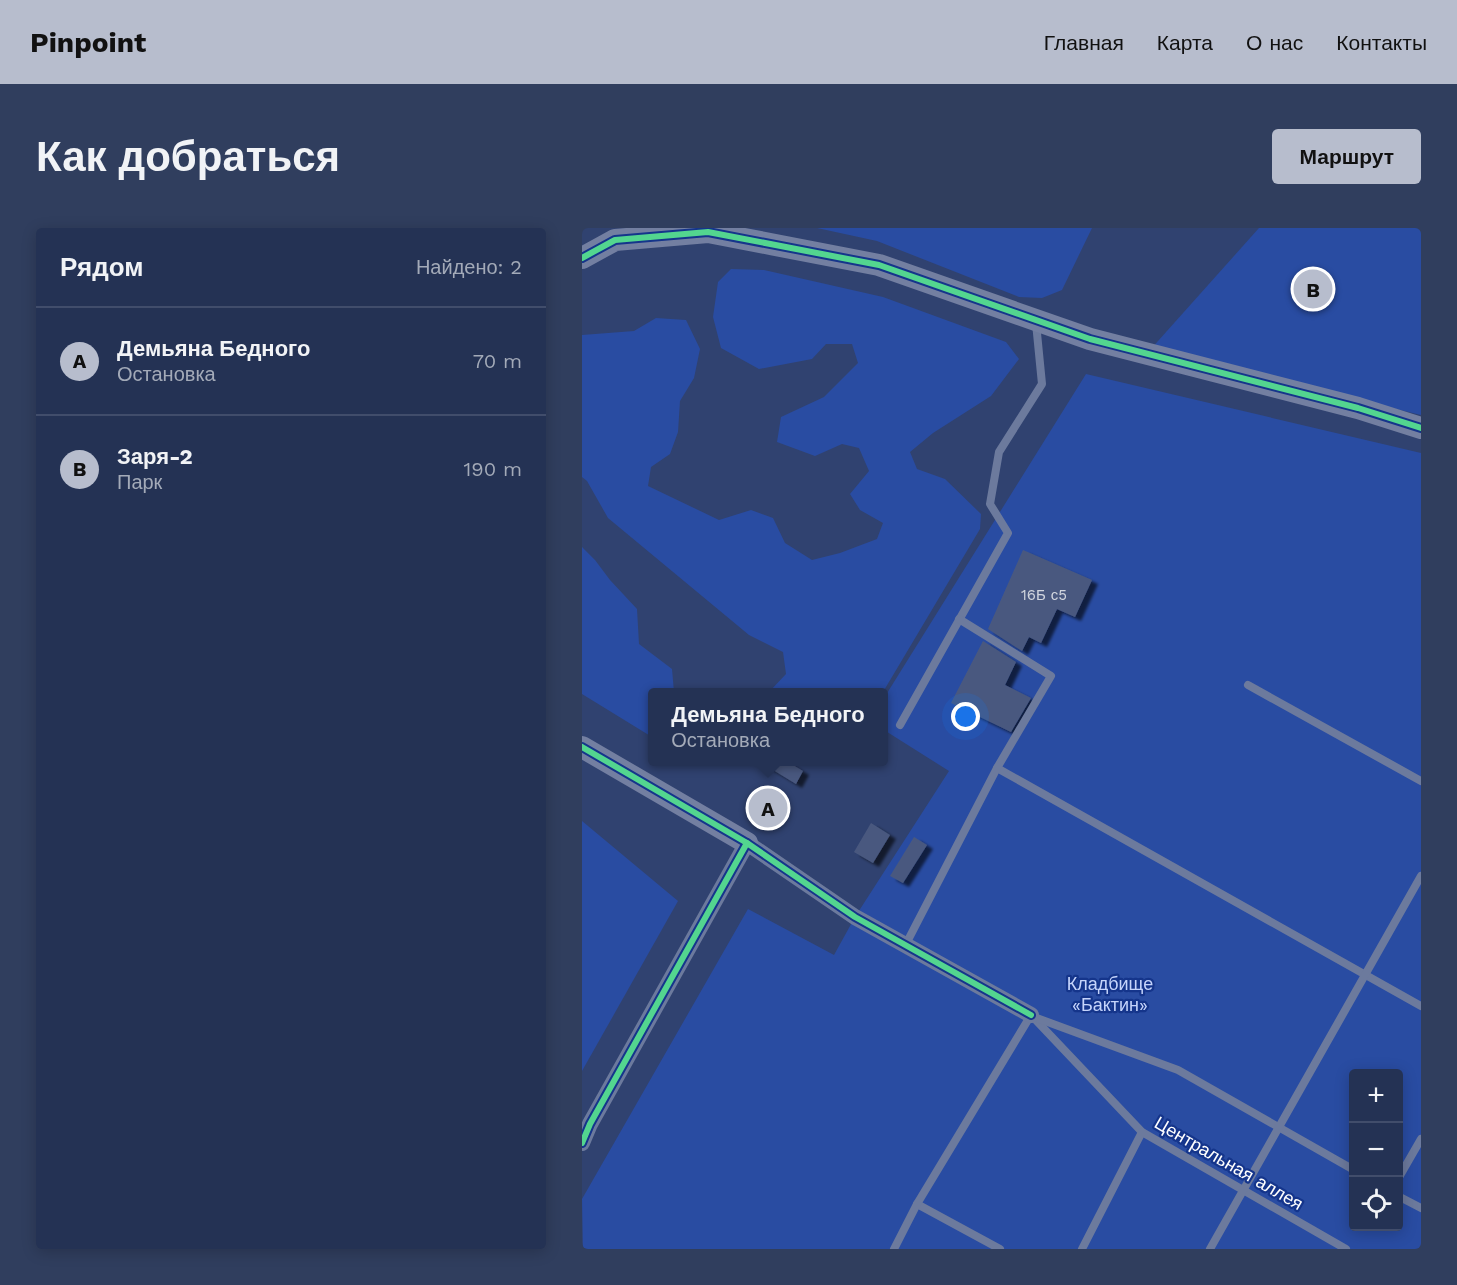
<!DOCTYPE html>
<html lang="ru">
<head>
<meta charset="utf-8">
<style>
	body { margin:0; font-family:"Work Sans",sans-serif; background:#303e5e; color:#f1f3f6 }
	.controls { position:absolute; right:18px; bottom:18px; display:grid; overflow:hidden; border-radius:6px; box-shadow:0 3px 15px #0003 }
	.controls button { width:54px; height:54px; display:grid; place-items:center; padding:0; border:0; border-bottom:2px solid #414d6b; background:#243254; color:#f1f3f6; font:30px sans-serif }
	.you { position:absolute; left:384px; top:489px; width:21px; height:21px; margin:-15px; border:4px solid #fff; border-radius:50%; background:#1a73e8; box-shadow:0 0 0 9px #1a73e833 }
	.badge { display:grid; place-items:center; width:39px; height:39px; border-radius:50%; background:#b7bdcd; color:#111; font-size:20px; font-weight:700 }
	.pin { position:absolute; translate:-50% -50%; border:3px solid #fff; box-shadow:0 2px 6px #0006 }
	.popup { position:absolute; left:66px; top:460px; width:240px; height:78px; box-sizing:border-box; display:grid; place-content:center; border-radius:6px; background:#243254; filter:drop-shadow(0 2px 4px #0005); font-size:20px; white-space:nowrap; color:#a3aab8 }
	.popup b { font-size:22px; color:#f1f3f6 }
	.popup::after { content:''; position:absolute; left:50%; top:100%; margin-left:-12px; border:12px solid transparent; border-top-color:#243254 }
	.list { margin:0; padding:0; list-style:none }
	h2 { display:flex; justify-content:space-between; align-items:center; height:78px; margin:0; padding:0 24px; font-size:26px }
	h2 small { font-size:20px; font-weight:400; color:#a3aab8 }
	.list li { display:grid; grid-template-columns:39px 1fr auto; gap:18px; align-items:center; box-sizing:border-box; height:108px; padding:0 24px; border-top:2px solid #414d6b }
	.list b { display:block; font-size:22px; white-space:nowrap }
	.list p { margin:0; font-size:20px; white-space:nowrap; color:#a3aab8 }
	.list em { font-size:20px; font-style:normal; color:#a3aab8 }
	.icon { flex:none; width:33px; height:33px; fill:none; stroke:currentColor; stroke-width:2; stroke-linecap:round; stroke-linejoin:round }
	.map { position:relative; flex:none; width:839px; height:1021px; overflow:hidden; border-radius:6px }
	header { display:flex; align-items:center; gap:36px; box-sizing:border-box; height:84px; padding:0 30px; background:#b7bdcd; color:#111 }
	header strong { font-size:28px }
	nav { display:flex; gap:33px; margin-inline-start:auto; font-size:21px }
	.intro { display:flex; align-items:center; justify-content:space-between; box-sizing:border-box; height:144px; padding:0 36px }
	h1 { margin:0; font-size:42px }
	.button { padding:15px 27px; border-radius:6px; background:#b7bdcd; color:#111; font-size:21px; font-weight:700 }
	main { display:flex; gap:36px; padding:0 36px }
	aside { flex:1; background:#243254; border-radius:6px; box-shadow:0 3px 15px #0003 }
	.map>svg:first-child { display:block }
	.green { fill:#294ca2; fill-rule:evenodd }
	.building { fill:#4a597f; filter:url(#shadow) }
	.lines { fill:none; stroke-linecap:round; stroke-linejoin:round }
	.lane { stroke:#6c7a9d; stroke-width:8 }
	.street { stroke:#6c7a9d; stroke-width:16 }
	.secondary { stroke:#737fa1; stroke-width:22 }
	.cycleway-casing { stroke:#15358b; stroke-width:10 }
	.cycleway { stroke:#53d58f; stroke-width:6 }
	.labels { text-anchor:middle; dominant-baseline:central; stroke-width:4.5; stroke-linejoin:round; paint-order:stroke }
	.number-label { font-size:15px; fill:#d2d6df }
	.park-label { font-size:18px; fill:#c5d4fb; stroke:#15358b }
	.street-label { font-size:18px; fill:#fff; stroke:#15358b }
</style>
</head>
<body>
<header>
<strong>Pinpoint</strong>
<nav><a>Главная</a><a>Карта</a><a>О нас</a><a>Контакты</a></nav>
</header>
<div class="intro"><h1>Как добраться</h1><a class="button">Маршрут</a></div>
<main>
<aside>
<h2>Рядом<small>Найдено: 2</small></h2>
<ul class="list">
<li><span class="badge">A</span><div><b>Демьяна Бедного</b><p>Остановка</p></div><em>70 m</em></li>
<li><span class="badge">B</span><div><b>Заря-2</b><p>Парк</p></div><em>190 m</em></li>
</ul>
</aside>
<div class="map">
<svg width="839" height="1021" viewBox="0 0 839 1021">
	<defs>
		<filter id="shadow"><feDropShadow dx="6" dy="4" stdDeviation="1.5" flood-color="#0009"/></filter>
	</defs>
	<rect width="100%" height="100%" fill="#304270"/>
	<!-- green -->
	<g class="green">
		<path d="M 235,0 L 510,0 L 480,62 L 460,70 L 437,69 L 295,13 Z"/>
		<path d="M 677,0 L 839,0 L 839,187 L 568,122 Z"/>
		<path d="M 149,41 L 182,42 L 301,69 L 424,114 L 437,131 L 409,168 L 351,205 L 328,224 L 335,241 L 363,251 L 399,286 L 398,301 L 301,464 L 187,464 L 204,446 L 201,424 L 167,407 L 26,290 L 5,253 L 0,249 L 0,107 L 52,103 L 74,90 L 104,92 L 118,121 L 112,150 L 98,173 L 96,204 L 88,226 L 69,239 L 66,258 L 137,292 L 169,282 L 191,290 L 203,315 L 230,332 L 258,325 L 295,311 L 301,295 L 278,282 L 268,266 L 287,243 L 277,220 L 260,216 L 233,228 L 195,214 L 199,189 L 242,169 L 276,135 L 270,116 L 244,116 L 230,131 L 177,141 L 139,120 L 131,89 L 136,54 Z"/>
		<path d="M 504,146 L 839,225 L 839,1021 L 1,1021 L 0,971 L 166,681 L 252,727 L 273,689 L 367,543 L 302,502 L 302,470 ZM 772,846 L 816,846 L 816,998 L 772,998 Z"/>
		<path d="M 0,319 L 13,332 L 28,352 L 55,381 L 57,416 L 90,441 L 92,464 L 70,464 L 70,509 L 0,466 Z"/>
		<path d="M 0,593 L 96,673 L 0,843 Z"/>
	</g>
	<!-- building -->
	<g class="building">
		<path d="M 441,322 L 510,352 L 493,389 L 475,381 L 459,415 L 447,409 L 440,423 L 406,401 Z"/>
		<path d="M 401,413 L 434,434 L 423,457 L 449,470 L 429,504 L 369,475 Z"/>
		<path d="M 178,534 L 206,534 L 221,543 L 214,556 Z"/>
		<path d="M 289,595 L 308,607 L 291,635 L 272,624 Z"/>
		<path d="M 332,609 L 345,617 L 321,655 L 308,648 Z"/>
	</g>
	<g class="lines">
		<!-- lane -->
		<g class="lane">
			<path d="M 666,457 L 839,553"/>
			<path d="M 318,497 L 426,305 L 408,276 L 417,224 L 460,156 L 454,95"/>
			<path d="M 415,540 L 839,778"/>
			<path d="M 324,716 L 415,540 L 469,448 L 377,391"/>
			<path d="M 449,787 L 560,904 L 764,1021"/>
			<path d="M 452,789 L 596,842 L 772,942"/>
			<path d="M 816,951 L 839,911"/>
			<path d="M 816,968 L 839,980"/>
			<path d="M 335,976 L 418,1021"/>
			<path d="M 312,1021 L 335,976 L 449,787"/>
			<path d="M 500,1021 L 560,904"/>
			<path d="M 628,1021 L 839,648"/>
		</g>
		<!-- street -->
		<path class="street" d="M 0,915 L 8,896 L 165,615 L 273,689 L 449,787"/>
		<!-- secondary -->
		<g class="secondary">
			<path d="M 0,30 L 33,12 L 126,4 L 297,37 L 508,111 L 776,180 L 839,200"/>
			<path d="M 0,519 L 165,615"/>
		</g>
		<defs>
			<g id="cycleway">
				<path d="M 0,30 L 33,12 L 126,4 L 297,37 L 508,111 L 776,180 L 839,200"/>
				<path d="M 0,519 L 165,615 L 273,689 L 449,787"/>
				<path d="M 0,915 L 8,896 L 165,615"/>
			</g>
		</defs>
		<!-- cycleway casing -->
		<use href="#cycleway" class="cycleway-casing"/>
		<!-- cycleway -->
		<use href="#cycleway" class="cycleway"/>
	</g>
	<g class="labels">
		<!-- number labels -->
		<g class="number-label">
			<text x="462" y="367">16Б с5</text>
		</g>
		<!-- park labels -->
		<g class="park-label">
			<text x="528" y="755">Кладбище<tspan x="528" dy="21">«Бактин»</tspan></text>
		</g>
		<!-- street labels -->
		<g class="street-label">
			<text transform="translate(647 935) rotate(30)">Центральная аллея</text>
		</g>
	</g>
</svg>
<div class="controls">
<button>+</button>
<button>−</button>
<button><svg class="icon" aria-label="locate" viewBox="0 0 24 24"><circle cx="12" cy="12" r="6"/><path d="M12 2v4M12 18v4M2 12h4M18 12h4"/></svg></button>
</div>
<div class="you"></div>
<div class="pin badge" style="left:186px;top:580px">A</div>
<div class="popup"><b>Демьяна Бедного</b>Остановка</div>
<div class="pin badge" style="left:731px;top:61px">B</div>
</div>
</main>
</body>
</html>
